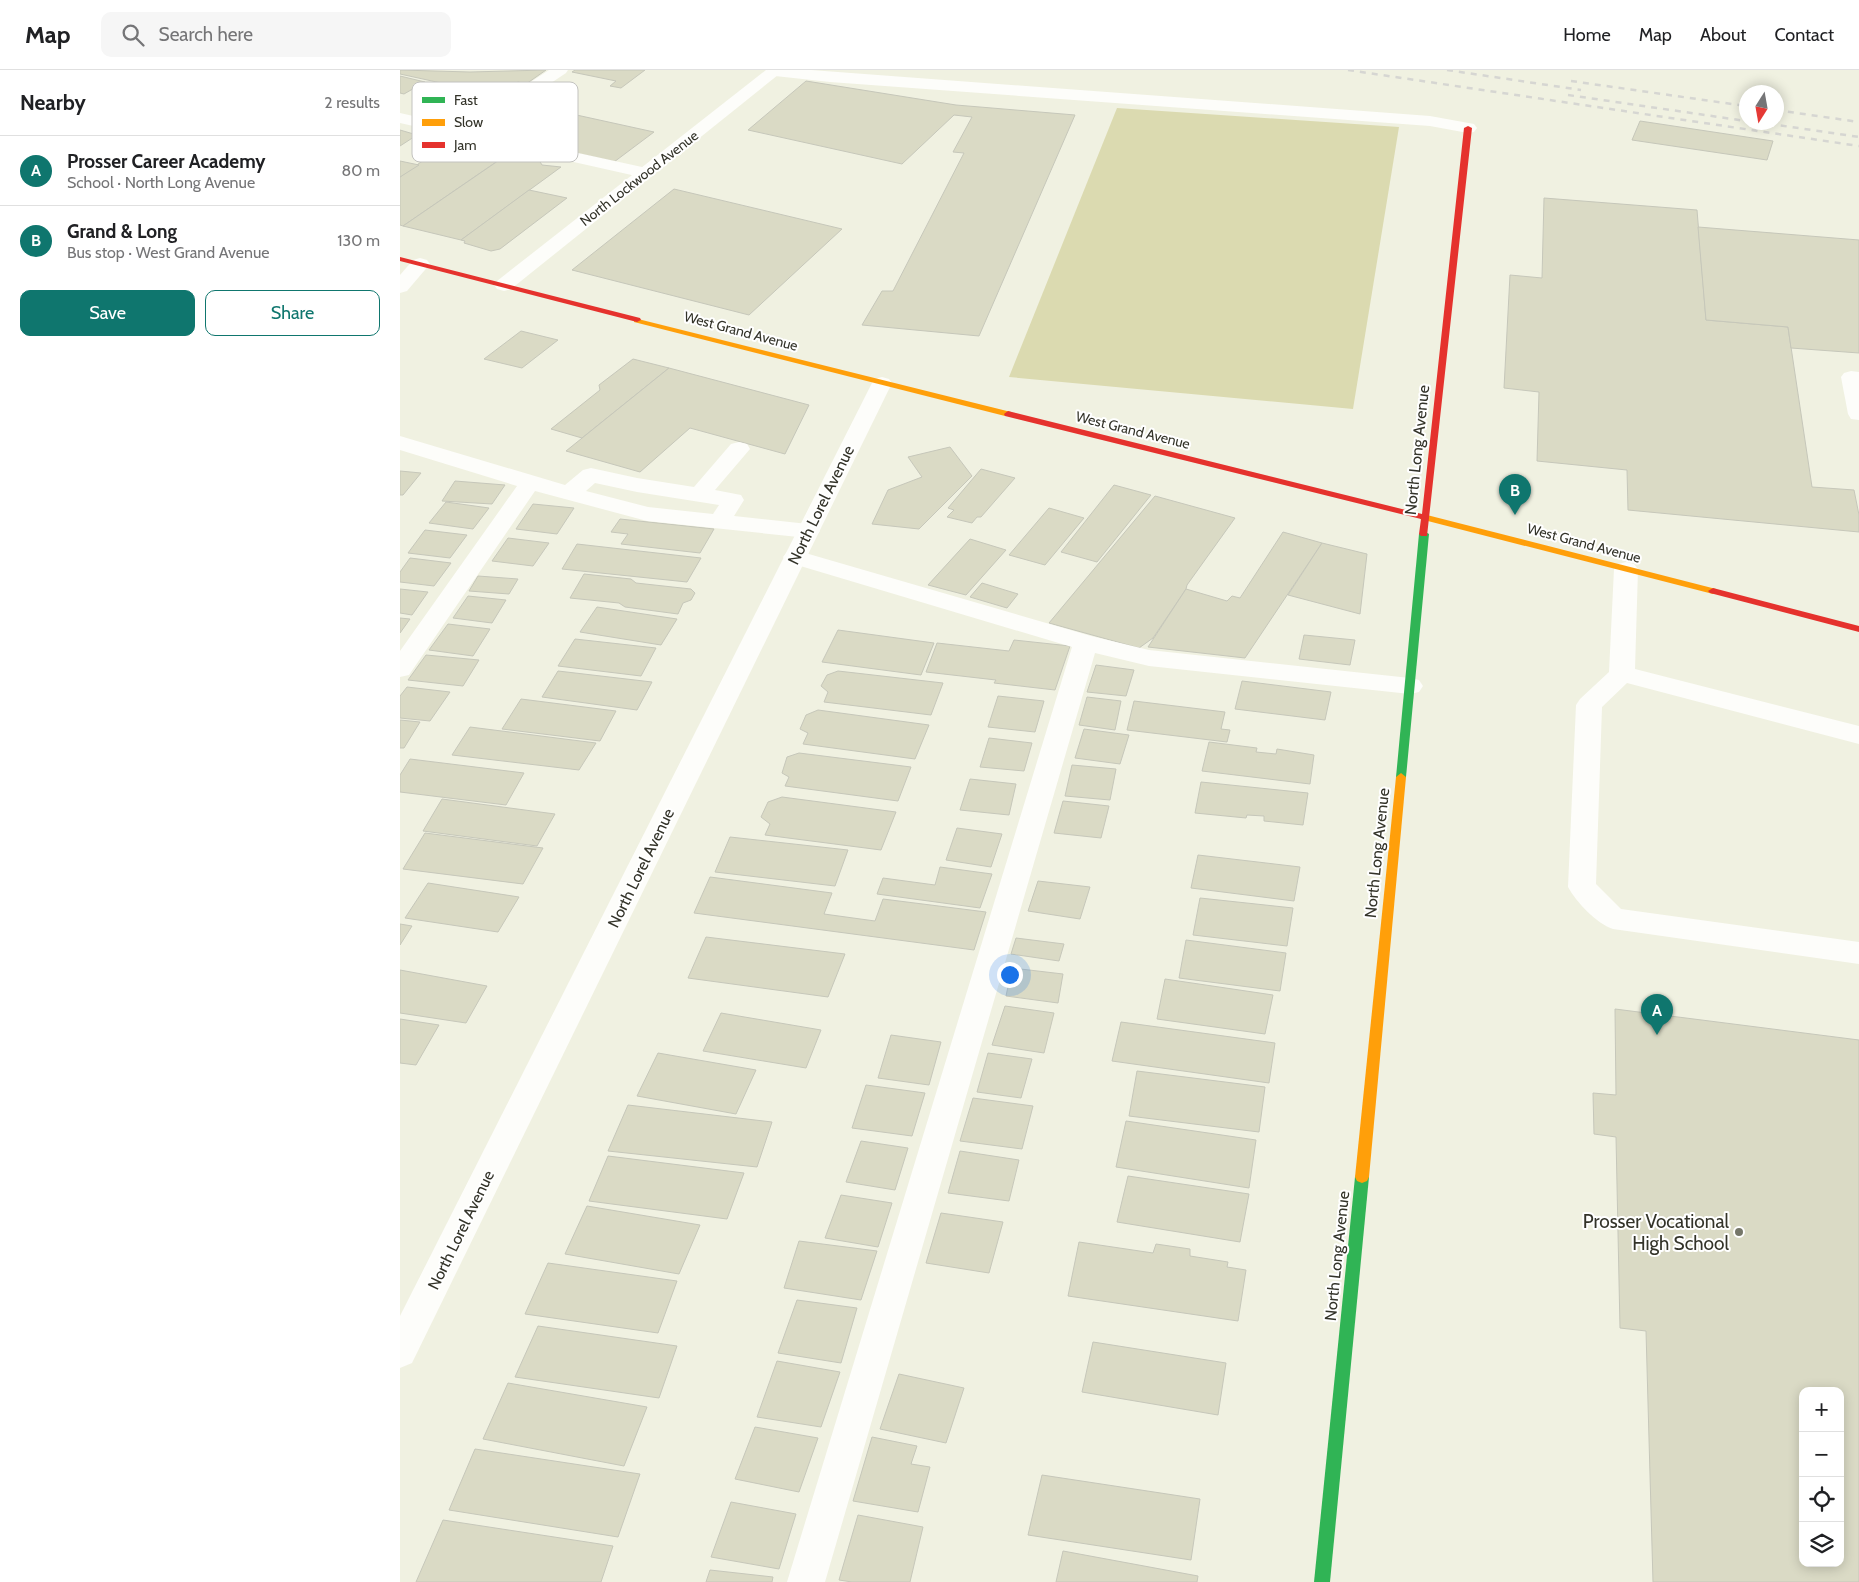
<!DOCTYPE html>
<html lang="en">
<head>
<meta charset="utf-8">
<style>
	body { margin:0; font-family:Cabin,sans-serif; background:#f6f6f6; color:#202124 }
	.controls { position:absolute; right:15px; bottom:15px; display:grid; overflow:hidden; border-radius:10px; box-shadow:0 2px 12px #0003 }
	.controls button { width:45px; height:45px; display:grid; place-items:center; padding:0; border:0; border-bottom:1px solid #e0e0e0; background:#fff; color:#202124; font:25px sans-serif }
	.compass { position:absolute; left:1339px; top:15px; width:45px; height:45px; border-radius:50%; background:#fff; box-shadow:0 2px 12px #0003; rotate:191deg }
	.you { position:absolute; left:609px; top:904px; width:18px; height:18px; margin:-12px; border:4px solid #fff; border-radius:50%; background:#1a73e8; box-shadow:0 0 0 8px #1a73e833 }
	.badge { display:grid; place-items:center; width:32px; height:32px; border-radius:50%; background:#0f766e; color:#fff; font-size:16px; font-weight:700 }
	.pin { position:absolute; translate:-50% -41px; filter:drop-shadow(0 1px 2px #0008) }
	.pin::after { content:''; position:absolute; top:26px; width:18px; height:15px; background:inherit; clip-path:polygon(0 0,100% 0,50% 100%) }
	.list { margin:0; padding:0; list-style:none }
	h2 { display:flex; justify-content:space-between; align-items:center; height:65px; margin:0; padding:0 20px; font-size:21px }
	h2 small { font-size:16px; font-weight:400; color:#757577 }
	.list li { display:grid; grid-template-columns:32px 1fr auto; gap:15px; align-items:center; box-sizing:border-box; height:70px; padding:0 20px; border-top:1px solid #e0e0e0 }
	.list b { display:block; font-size:19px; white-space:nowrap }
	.list p { margin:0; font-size:16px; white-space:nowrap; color:#757577 }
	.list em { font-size:16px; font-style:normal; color:#757577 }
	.actions { display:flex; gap:10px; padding:15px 20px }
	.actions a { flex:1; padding:11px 0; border:1px solid #0f766e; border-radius:10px; text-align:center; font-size:18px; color:#0f766e }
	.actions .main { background:#0f766e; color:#fff }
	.icon { flex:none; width:28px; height:28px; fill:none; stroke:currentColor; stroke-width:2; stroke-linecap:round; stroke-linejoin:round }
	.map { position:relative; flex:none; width:1459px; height:1512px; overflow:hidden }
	header { display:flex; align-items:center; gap:30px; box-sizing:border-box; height:70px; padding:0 25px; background:#fff; border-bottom:1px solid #e0e0e0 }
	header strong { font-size:24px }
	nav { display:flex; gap:28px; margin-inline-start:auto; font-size:18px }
	.search { width:350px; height:45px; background:#f6f6f6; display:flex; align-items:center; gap:12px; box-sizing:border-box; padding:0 18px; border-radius:10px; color:#757577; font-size:19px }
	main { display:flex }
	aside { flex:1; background:#fff }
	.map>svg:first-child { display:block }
	.green { fill:#dbdab0 }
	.building { fill:#dadac5; stroke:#c6c7ba; fill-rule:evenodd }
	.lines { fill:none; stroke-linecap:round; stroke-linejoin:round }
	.lane { fill:#fdfdfa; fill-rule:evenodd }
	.street { fill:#fdfdfa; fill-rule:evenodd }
	.fast { fill:#30b455; fill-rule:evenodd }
	.slow { fill:#ff9f0a; fill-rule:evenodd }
	.jam { fill:#e5322d; fill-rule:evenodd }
	.rail { stroke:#d6d6d2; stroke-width:2.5; stroke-dasharray:6 6; stroke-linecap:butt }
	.poi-dot { fill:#757669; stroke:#fff; stroke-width:2 }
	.labels { text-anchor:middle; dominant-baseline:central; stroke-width:4; stroke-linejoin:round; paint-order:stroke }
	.far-street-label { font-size:14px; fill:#333329; stroke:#fff }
	.street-label { font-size:16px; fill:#333329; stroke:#fff }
	.near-poi-label { font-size:19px; fill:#333329; stroke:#fff; text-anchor:end }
	.key { fill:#fff; stroke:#c2c2bf; stroke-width:1 }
	.key-label { font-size:14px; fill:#333329 }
</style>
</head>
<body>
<header>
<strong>Map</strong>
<div class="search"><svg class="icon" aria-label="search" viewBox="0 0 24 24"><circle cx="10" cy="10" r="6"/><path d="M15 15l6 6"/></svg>Search here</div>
<nav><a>Home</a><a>Map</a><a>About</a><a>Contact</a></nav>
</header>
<main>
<aside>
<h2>Nearby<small>2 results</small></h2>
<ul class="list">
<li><span class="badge">A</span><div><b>Prosser Career Academy</b><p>School · North Long Avenue</p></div><em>80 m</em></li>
<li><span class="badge">B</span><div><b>Grand &amp; Long</b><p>Bus stop · West Grand Avenue</p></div><em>130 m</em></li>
</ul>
<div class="actions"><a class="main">Save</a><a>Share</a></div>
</aside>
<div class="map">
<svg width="1459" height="1512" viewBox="0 0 1459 1512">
	<rect width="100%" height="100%" fill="#f0f1e1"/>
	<!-- green -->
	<path class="green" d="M 717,38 L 999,57 L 953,339 L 609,307 Z"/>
	<!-- building -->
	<g class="building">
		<path d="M 0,0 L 70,2 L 146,0 L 126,14 L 118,12 L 96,25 L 0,4 Z"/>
		<path d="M 175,0 L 245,0 L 221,18 L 210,16 L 216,11 L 172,2 Z"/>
		<path d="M 0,6 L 25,12 L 4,24 L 0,23 Z"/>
		<path d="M 406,11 L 556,35 L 675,45 L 579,266 L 462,255 L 482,221 L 493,221 L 564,83 L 553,82 L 572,47 L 554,45 L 502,94 L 348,60 Z"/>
		<path d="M 131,35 L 254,62 L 214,92 L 89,63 Z"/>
		<path d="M 1240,51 L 1373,71 L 1367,90 L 1232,70 Z"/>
		<path d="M 0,60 L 17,65 L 0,76 Z"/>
		<path d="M 42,77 L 99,90 L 3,156 L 0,155 L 0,107 Z"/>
		<path d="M 111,82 L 137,87 L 142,95 L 161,97 L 61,170 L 3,156 Z"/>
		<path d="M 0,91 L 19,95 L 0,107 Z"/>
		<path d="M 274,119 L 442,159 L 349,245 L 172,200 Z"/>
		<path d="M 129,120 L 167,128 L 100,179 L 91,181 L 64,173 L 65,171 L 61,170 Z"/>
		<path d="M 1144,128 L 1297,140 L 1306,250 L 1388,257 L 1412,417 L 1454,420 L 1459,445 L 1459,462 L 1228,440 L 1227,400 L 1137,391 L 1139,322 L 1104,318 L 1110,205 L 1142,208 Z"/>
		<path d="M 1298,157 L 1459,170 L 1459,283 L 1391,278 L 1388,257 L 1306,250 Z"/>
		<path d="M 121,261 L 158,270 L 122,298 L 84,289 Z"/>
		<path d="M 233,289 L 269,298 L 182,368 L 151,359 L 200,320 L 199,315 Z"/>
		<path d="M 269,298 L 409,335 L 385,384 L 290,358 L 240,402 L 166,381 Z"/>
		<path d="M 550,377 L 572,406 L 519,459 L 472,454 L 488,420 L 522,407 L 508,387 Z"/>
		<path d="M 581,399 L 615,408 L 581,447 L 577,447 L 572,453 L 547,447 L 554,440 L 548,438 Z"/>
		<path d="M 0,401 L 21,403 L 3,425 L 0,425 Z"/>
		<path d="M 55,411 L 105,415 L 92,434 L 42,431 Z"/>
		<path d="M 714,415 L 751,425 L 697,492 L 661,482 Z"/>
		<path d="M 755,426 L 835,448 L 787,515 L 786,519 L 753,568 L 739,578 L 649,553 Z"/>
		<path d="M 46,432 L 89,438 L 73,459 L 29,453 Z"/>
		<path d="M 133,434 L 174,438 L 157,464 L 116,459 Z"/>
		<path d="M 649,438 L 684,448 L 645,495 L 609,485 Z"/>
		<path d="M 220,449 L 314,459 L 300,483 L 221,474 L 228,464 L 211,462 Z"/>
		<path d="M 25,460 L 67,465 L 50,488 L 8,483 Z"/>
		<path d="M 883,462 L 922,473 L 845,588 L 748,577 L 786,519 L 827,531 L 832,526 L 840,528 Z"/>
		<path d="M 108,468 L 149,473 L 133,496 L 92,491 Z"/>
		<path d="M 570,469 L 606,480 L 566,525 L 528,515 Z"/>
		<path d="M 922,473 L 967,484 L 960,544 L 888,525 Z"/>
		<path d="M 177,474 L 301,488 L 287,512 L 162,499 Z"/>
		<path d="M 10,488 L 51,493 L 34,516 L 0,512 L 0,502 Z"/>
		<path d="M 184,504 L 231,509 L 236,513 L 291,519 L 295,523 L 291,530 L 283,533 L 278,544 L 225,537 L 219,533 L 170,528 Z"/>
		<path d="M 78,506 L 118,509 L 109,524 L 69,521 Z"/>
		<path d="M 582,513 L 618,524 L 607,538 L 570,527 Z"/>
		<path d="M 0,519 L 28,522 L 12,545 L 0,543 Z"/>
		<path d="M 68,526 L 106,530 L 92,553 L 53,548 Z"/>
		<path d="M 197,537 L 277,549 L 261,575 L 180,562 Z"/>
		<path d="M 0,548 L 10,549 L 0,563 Z"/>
		<path d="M 48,554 L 90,559 L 73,586 L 29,580 Z"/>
		<path d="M 438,560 L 534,573 L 521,605 L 422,592 Z"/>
		<path d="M 904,565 L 955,570 L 950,595 L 899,589 Z"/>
		<path d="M 175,569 L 256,578 L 241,606 L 158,596 Z"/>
		<path d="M 614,570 L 670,576 L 655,620 L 594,613 L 596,610 L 526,602 L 537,573 L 609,581 Z"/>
		<path d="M 26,585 L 79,590 L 63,616 L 8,610 Z"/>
		<path d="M 696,595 L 734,600 L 726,626 L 687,622 Z"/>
		<path d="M 158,601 L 252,612 L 237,640 L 142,627 Z"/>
		<path d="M 438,601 L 543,613 L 531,645 L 424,632 L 428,622 L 421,616 L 427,605 Z"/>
		<path d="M 842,611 L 931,622 L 925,650 L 835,639 Z"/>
		<path d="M 7,617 L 50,622 L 30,651 L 0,648 L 0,626 Z"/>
		<path d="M 598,626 L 644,631 L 635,662 L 588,657 Z"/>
		<path d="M 687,627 L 721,631 L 715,660 L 679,655 Z"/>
		<path d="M 121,629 L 216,641 L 200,671 L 102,659 Z"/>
		<path d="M 734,631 L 825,642 L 821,659 L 830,660 L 827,672 L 727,660 Z"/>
		<path d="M 418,640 L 529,655 L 515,689 L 403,674 L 408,663 L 400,659 L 406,645 Z"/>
		<path d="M 0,650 L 20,652 L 4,678 L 0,678 Z"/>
		<path d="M 70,657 L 196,673 L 179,700 L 52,685 Z"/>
		<path d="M 684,659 L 729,665 L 720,694 L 675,688 Z"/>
		<path d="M 589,668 L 632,673 L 624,701 L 580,697 Z"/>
		<path d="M 809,672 L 857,678 L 856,682 L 876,684 L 877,679 L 914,685 L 910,714 L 802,701 Z"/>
		<path d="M 399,683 L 511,697 L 498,731 L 385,716 L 389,707 L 382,703 L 387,687 Z"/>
		<path d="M 10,689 L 124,703 L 106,735 L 0,722 L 0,705 Z"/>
		<path d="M 672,695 L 716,699 L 710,730 L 665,726 Z"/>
		<path d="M 570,709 L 616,714 L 609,745 L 560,740 Z"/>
		<path d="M 801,712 L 908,723 L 903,755 L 864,751 L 864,746 L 847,745 L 846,748 L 795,743 Z"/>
		<path d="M 382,727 L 496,742 L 481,780 L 365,765 L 370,754 L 361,747 L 368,732 Z"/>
		<path d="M 42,729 L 155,744 L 137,776 L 23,761 Z"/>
		<path d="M 663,731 L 709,736 L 701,768 L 654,763 Z"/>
		<path d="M 557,758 L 602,764 L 591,797 L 546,790 Z"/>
		<path d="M 25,763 L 143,778 L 123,814 L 3,799 Z"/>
		<path d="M 330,767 L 448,780 L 435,816 L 315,802 Z"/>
		<path d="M 798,785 L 900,797 L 894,831 L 791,818 Z"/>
		<path d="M 540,797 L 592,804 L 580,838 L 477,824 L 483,808 L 535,815 Z"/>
		<path d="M 310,807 L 432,823 L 424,844 L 475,851 L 483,829 L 586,842 L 574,880 L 294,843 Z"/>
		<path d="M 638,811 L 690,817 L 680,849 L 628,841 Z"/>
		<path d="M 28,813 L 119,827 L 98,862 L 5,848 Z"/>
		<path d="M 800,828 L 893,838 L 887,876 L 793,865 Z"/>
		<path d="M 0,854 L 12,856 L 0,875 Z"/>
		<path d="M 306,867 L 445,884 L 428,927 L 288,908 Z"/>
		<path d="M 616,868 L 664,874 L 659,891 L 611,884 Z"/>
		<path d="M 786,870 L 886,883 L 880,921 L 779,908 Z"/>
		<path d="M 612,898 L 663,904 L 658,933 L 606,926 Z"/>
		<path d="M 0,900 L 87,916 L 66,953 L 0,943 Z"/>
		<path d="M 765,909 L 873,925 L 865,964 L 757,949 Z"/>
		<path d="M 605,936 L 654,943 L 644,983 L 592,975 Z"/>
		<path d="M 1215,939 L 1459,970 L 1459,1512 L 1253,1512 L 1246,1261 L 1220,1258 L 1216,1067 L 1194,1064 L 1193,1023 L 1216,1025 ZM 1403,1321 L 1440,1321 L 1440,1493 L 1403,1493 Z"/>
		<path d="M 321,943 L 421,960 L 406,998 L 303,981 Z"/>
		<path d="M 0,949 L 39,955 L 16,995 L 0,993 Z"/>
		<path d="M 721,952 L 875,973 L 869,1013 L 712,991 Z"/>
		<path d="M 491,965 L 541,972 L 529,1015 L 478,1008 Z"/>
		<path d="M 258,983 L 356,1000 L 336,1044 L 237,1026 Z"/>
		<path d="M 588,983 L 632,989 L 621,1028 L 577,1022 Z"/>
		<path d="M 737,1001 L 865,1017 L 859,1062 L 729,1046 Z"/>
		<path d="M 466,1015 L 525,1023 L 512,1066 L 452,1058 Z"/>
		<path d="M 573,1028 L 633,1036 L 622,1079 L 560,1071 Z"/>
		<path d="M 228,1035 L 372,1052 L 357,1097 L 208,1081 Z"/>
		<path d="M 726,1051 L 856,1070 L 849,1118 L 716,1097 Z"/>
		<path d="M 461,1071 L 508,1078 L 495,1120 L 446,1112 Z"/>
		<path d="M 560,1081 L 619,1090 L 609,1131 L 548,1123 Z"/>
		<path d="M 208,1086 L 344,1103 L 327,1149 L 189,1131 Z"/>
		<path d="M 728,1106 L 849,1124 L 840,1172 L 717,1152 Z"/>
		<path d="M 441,1125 L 492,1133 L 478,1177 L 425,1168 Z"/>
		<path d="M 187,1136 L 300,1155 L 279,1204 L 165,1184 Z"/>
		<path d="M 541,1143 L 603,1152 L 589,1203 L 526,1193 Z"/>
		<path d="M 399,1171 L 477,1181 L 461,1230 L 384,1218 Z"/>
		<path d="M 679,1172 L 753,1183 L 756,1174 L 790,1179 L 790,1186 L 828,1192 L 827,1197 L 846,1200 L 838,1251 L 668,1226 Z"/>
		<path d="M 148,1193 L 277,1211 L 258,1263 L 125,1244 Z"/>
		<path d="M 397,1230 L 457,1238 L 441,1293 L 378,1283 Z"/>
		<path d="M 138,1256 L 277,1276 L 259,1328 L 115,1307 Z"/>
		<path d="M 693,1272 L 826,1293 L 818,1345 L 682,1322 Z"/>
		<path d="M 377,1291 L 440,1302 L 421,1357 L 357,1347 Z"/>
		<path d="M 499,1304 L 564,1318 L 546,1373 L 480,1359 Z"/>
		<path d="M 108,1313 L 247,1337 L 224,1396 L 83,1369 Z"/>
		<path d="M 355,1357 L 418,1368 L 399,1422 L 335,1409 Z"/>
		<path d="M 472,1367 L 517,1376 L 511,1394 L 530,1397 L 518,1442 L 453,1431 Z"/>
		<path d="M 75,1379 L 240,1404 L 218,1467 L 49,1440 Z"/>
		<path d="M 642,1405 L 800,1429 L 791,1490 L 628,1465 Z"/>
		<path d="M 331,1432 L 396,1444 L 379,1499 L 311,1487 Z"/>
		<path d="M 458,1445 L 523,1457 L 510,1512 L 452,1512 L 439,1510 Z"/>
		<path d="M 43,1450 L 213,1476 L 201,1512 L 16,1512 Z"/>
		<path d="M 663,1481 L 798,1506 L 797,1512 L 656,1512 Z"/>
		<path d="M 310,1500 L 373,1507 L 372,1512 L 306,1512 Z"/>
	</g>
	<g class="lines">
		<!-- lane -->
		<g class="lane">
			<path d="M 149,0 L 168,0 L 166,3 L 79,61 L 251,99 L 254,103 L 251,107 L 245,108 L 0,53 L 0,43 L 62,57 Z"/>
			<path d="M 368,0 L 411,0 L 1030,46 L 1074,54 L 1077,58 L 1074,62 L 1068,63 L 1030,56 L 430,12 L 375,6 L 369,4 Z"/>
			<path d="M 1451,301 L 1459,302 L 1459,350 L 1451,349 L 1448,344 L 1441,307 L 1444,303 Z"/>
			<path d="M 0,366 L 165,415 L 183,400 L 191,398 L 237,408 L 294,417 L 331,374 L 339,372 L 347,374 L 350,379 L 315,420 L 341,425 L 344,430 L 334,446 L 408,454 L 416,456 L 420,461 L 416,466 L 408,468 L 247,451 L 135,421 L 9,605 L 0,607 L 0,581 L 117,416 L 0,380 ZM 195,413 L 237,422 L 319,435 L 313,444 L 248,437 L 186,421 Z"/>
			<path d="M 395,480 L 691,566 L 749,580 L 1010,608 L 1019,610 L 1023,616 L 1019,622 L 1010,624 L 749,596 L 695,583 L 425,1512 L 387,1512 L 672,577 L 387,492 L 383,487 L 387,482 Z"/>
			<path d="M 1226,492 L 1234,494 L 1238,499 L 1235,599 L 1459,656 L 1459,674 L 1227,613 L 1202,637 L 1196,814 L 1221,839 L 1459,872 L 1459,894 L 1213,859 C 1196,853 1177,833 1168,817 L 1176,635 L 1180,629 L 1209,602 L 1214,499 L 1218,494 Z"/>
		</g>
		<!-- street -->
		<g class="street">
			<path d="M 366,0 L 383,1 L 111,219 L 104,221 L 97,219 L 94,215 L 97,211 Z"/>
			<path d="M 20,188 L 27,190 L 30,194 L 7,221 L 0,223 L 0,205 L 13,190 Z"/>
			<path d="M 482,307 L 489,309 L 492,313 L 12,1293 L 0,1298 L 0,1246 L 472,313 L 475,309 Z"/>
		</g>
		<!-- fast -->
		<g class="fast">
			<path d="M 1024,461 L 1029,464 L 1006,707 L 1001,711 L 996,707 L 1019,464 Z"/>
			<path d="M 962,1101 L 967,1103 L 969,1107 L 930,1512 L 914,1512 L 955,1107 L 957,1103 Z"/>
		</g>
		<!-- slow -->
		<g class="slow">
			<path d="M 234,248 L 611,342 L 612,344 L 611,346 L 605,346 L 234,252 Z"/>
			<path d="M 1023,444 L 1316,519 L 1318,521 L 1313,524 L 1020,449 L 1020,445 Z"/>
			<path d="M 1001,703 L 1006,707 L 969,1107 L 967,1111 L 962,1113 L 957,1111 L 955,1107 L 996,707 Z"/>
		</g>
		<!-- jam -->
		<g class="jam">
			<path d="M 1068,56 L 1072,58 L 1027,466 L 1021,466 L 1019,464 L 1021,449 L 605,346 L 604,344 L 608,341 L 1022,444 L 1064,58 Z"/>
			<path d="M 0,187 L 240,248 L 241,250 L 237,252 L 0,191 Z"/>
			<path d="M 1313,518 L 1459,556 L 1459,562 L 1310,523 L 1308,521 Z"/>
		</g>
		<!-- rail -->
		<g class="rail">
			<path d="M 948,0 L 1459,76"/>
			<path d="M 1047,0 L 1181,20"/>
			<path d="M 1171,11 L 1346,36"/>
			<path d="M 1168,25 L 1346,51"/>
			<path d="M 1376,40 L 1459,52"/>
			<path d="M 1357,52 L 1459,67"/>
		</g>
	</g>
	<!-- markers -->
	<circle class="poi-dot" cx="1339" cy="1162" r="5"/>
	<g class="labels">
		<!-- far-street labels -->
		<g class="far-street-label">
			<text transform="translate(239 108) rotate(-38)">North Lockwood Avenue</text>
			<text transform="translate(341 261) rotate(15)">West Grand Avenue</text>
			<text transform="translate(733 360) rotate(14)">West Grand Avenue</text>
			<text transform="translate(1184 473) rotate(15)">West Grand Avenue</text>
		</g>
		<!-- street labels -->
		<g class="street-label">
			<text transform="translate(1017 380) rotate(-84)">North Long Avenue</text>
			<text transform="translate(421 435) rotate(-64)">North Lorel Avenue</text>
			<text transform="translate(977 783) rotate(-84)">North Long Avenue</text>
			<text transform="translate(241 798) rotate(-64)">North Lorel Avenue</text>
			<text transform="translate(61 1160) rotate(-64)">North Lorel Avenue</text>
			<text transform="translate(937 1186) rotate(-84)">North Long Avenue</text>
		</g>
		<!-- near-poi labels -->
		<g class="near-poi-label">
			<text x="1329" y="1151">Prosser Vocational<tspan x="1329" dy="22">High School</tspan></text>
		</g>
	</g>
	<!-- legend -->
	<rect x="12" y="12" width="166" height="80" rx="8" class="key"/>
	<rect x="22" y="27" width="23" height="6" fill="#30b455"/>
	<rect x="22" y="49" width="23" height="7" fill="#ff9f0a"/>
	<rect x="22" y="72" width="23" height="6" fill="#e5322d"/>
	<g class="key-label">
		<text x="54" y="35">Fast</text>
		<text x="54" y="57">Slow</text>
		<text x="54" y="80">Jam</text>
	</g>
</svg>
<div class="controls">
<button>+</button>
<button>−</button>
<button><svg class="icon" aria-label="locate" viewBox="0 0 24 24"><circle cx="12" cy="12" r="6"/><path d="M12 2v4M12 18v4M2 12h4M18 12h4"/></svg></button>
<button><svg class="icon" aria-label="layers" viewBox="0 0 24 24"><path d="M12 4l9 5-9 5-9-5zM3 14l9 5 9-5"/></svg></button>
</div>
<svg class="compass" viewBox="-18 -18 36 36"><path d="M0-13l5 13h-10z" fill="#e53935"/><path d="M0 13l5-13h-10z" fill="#757577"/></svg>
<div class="you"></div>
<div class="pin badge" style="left:1257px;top:965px">A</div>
<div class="pin badge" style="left:1115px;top:445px">B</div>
</div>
</main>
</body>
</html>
